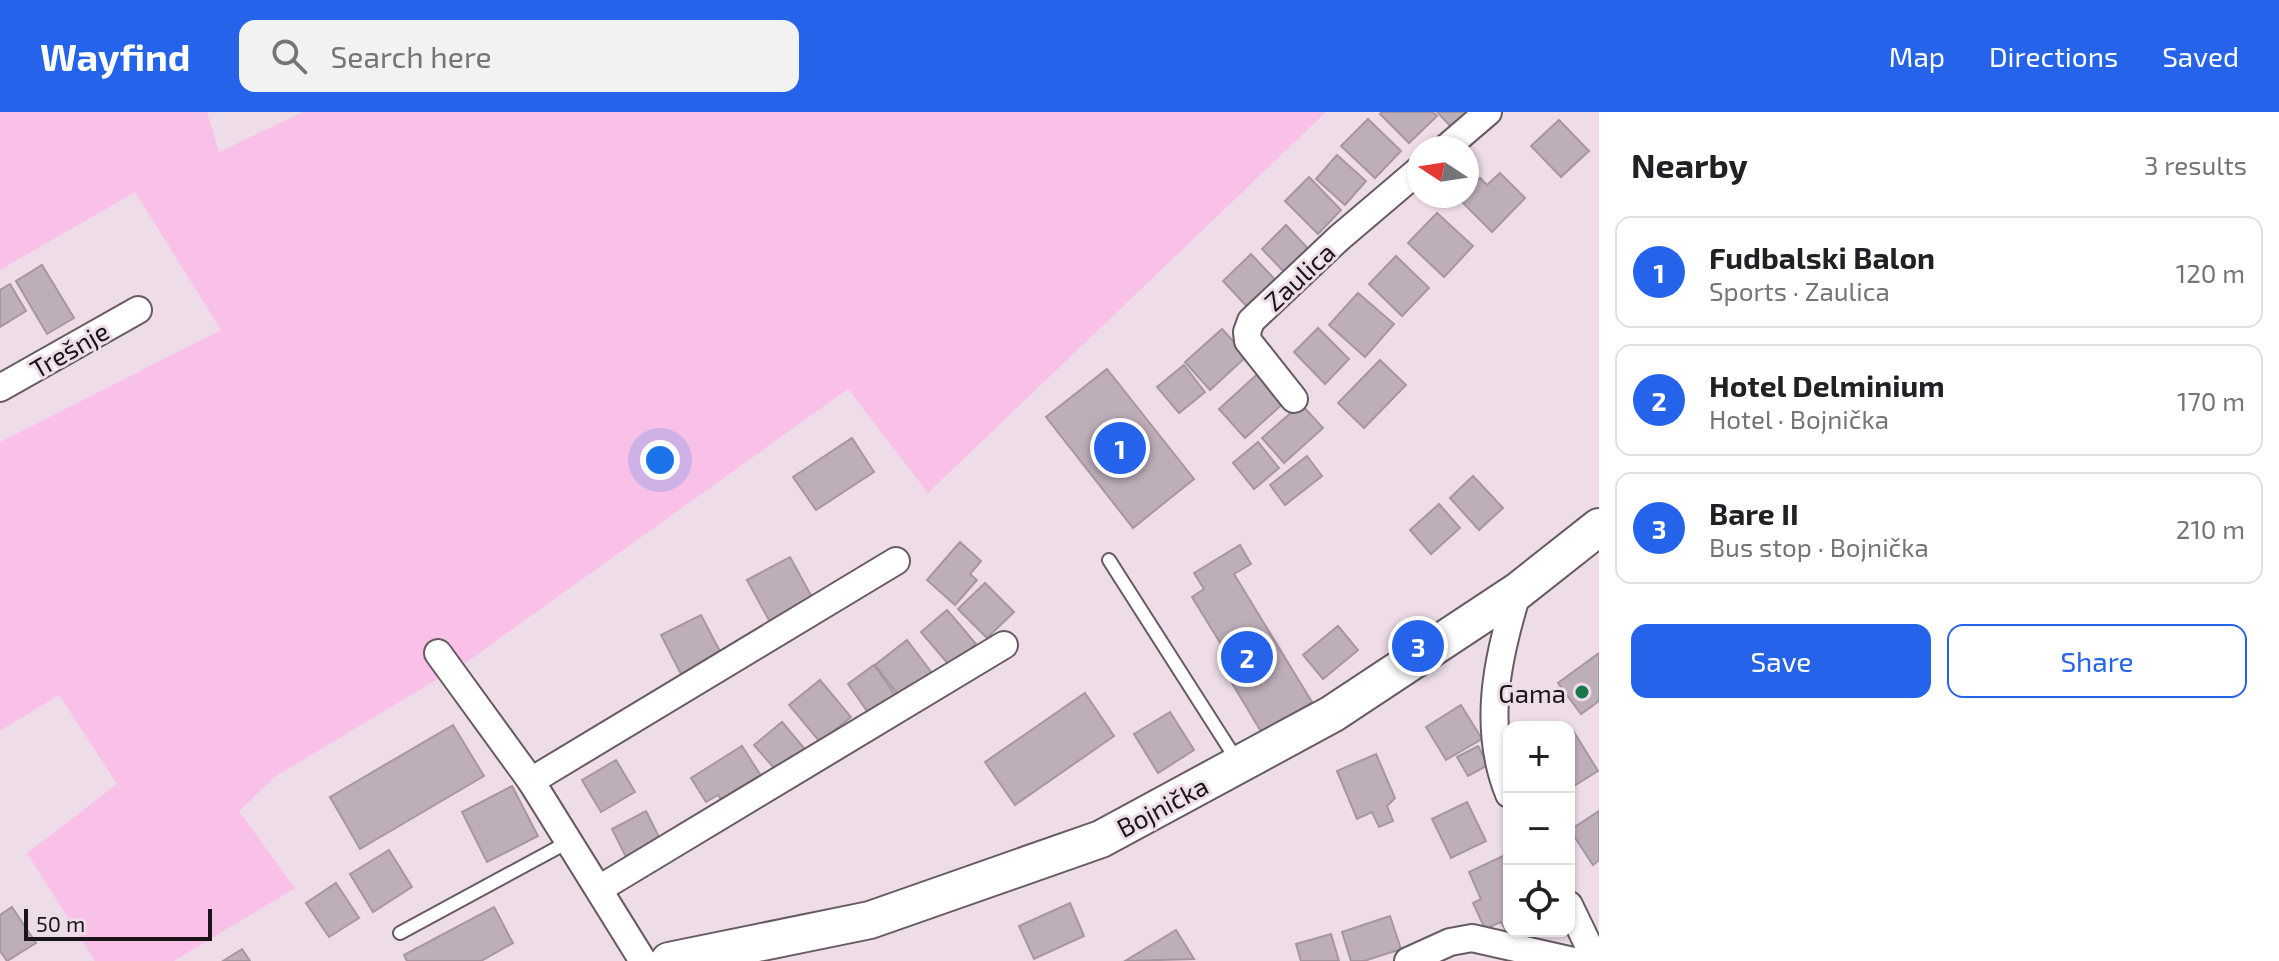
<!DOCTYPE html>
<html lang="en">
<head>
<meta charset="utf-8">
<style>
	body { margin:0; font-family:"Exo 2",sans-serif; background:#f2f2f2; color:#202124 }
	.controls { position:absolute; right:24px; bottom:24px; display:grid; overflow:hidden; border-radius:16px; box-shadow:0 2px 6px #0004 }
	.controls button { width:72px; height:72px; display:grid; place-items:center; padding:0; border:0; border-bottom:2px solid #e0e0e0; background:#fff; color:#202124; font:40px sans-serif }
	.compass { position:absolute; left:1407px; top:24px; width:72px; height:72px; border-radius:50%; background:#fff; box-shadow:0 2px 6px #0004; rotate:282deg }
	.scale { position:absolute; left:24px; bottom:20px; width:188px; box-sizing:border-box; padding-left:8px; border:4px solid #1b1519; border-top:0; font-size:22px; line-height:28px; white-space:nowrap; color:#1b1519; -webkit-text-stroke:6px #eedde8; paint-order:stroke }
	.you { position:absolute; left:660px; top:348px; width:28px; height:28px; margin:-20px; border:6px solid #fff; border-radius:50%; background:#1a73e8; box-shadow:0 0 0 12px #1a73e833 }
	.badge { display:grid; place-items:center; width:52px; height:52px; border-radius:50%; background:#2563eb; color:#fff; font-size:26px; font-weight:700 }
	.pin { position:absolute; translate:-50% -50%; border:4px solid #fff; box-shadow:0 2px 8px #0006 }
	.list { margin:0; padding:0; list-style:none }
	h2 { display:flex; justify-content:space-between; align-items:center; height:104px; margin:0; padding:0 32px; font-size:34px }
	h2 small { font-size:26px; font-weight:400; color:#757577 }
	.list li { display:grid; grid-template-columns:52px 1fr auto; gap:24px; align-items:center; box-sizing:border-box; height:112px; margin:0 16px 16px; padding:0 16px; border:2px solid #e0e0e0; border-radius:16px }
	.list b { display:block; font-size:30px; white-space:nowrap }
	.list p { margin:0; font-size:26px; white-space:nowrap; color:#757577 }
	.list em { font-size:26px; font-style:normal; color:#757577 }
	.actions { display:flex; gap:16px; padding:24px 32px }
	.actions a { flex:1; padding:18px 0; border:2px solid #2563eb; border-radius:16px; text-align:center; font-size:28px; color:#2563eb }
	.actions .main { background:#2563eb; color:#fff }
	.icon { flex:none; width:44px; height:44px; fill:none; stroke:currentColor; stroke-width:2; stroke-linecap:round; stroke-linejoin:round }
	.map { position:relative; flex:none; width:1599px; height:849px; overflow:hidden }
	header { display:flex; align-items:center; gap:48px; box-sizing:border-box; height:112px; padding:0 40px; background:#2563eb; color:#fff }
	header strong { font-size:38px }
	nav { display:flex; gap:44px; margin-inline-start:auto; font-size:28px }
	.search { width:560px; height:72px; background:#f2f2f2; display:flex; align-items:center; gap:20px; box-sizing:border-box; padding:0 28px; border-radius:16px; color:#757577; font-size:30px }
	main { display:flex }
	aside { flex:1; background:#fff }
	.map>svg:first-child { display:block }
	.green { fill:#fac1e8 }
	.building { fill:#beaeb9; stroke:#a596a0; stroke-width:2 }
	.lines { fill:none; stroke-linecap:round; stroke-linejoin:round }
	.lane-casing { stroke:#685a63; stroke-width:16 }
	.street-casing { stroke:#685a63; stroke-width:30 }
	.secondary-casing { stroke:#685a63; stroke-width:40 }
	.lane { stroke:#fff; stroke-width:12 }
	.street { stroke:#fff; stroke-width:26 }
	.secondary { stroke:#fff; stroke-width:36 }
	.poi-dot { fill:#1a764b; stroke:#eedde8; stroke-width:3 }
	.labels { text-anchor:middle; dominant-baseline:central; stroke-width:6; stroke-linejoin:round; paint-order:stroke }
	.street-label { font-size:26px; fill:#1b1519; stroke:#eedde8 }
	.poi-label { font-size:26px; fill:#1b1519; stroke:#eedde8; text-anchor:end }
</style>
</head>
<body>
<header>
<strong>Wayfind</strong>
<div class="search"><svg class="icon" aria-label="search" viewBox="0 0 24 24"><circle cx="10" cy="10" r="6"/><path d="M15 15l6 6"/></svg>Search here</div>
<nav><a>Map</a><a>Directions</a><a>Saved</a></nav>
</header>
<main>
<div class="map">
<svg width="1599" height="849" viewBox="0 0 1599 849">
	<rect width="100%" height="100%" fill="#eedde8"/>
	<!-- green -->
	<path class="green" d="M 0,0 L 207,0 L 219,40 L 303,0 L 1326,0 L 928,381 L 848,277 L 468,549 L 276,664 L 239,699 L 295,776 L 174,849 L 95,849 L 27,741 L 117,672 L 59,583 L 0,619 L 0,330 L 221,218 L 135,80 L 0,158 Z"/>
	<!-- building -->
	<g class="building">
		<path d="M 1382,0 L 1433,0 L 1437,4 L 1409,31 L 1380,2 Z"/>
		<path d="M 1437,0 L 1480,0 L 1457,21 Z"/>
		<path d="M 1368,7 L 1401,39 L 1375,66 L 1341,34 Z"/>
		<path d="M 1559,8 L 1589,39 L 1561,65 L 1531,34 Z"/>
		<path d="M 1337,43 L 1366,69 L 1345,93 L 1316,67 Z"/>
		<path d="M 1500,61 L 1525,86 L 1492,120 L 1459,87 L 1467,84 L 1467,79 L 1480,66 L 1487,73 Z"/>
		<path d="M 1309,65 L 1341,98 L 1318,122 L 1285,89 Z"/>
		<path d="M 1437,101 L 1473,134 L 1444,165 L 1408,131 Z"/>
		<path d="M 1286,113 L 1313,142 L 1289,165 L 1262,137 Z"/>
		<path d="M 1251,142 L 1280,173 L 1252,200 L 1223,169 Z"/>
		<path d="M 1396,144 L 1429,176 L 1402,204 L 1369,172 Z"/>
		<path d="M 42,153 L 74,206 L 47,222 L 16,169 Z"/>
		<path d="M 10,172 L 26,199 L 0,215 L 0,178 Z"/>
		<path d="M 1358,181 L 1394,212 L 1365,245 L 1329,213 Z"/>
		<path d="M 1318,216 L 1349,247 L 1325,272 L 1294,240 Z"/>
		<path d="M 1222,217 L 1247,244 L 1210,278 L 1185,250 Z"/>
		<path d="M 1380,248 L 1406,273 L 1364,316 L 1338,291 Z"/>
		<path d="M 1184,253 L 1205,280 L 1179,301 L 1157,275 Z"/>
		<path d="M 1107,257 L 1194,367 L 1133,416 L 1046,305 Z"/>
		<path d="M 1262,258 L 1288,287 L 1245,326 L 1219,297 Z"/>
		<path d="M 1301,292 L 1323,316 L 1284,351 L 1262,326 Z"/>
		<path d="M 852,326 L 874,360 L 816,398 L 793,365 Z"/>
		<path d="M 1258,330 L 1279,356 L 1254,377 L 1233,351 Z"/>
		<path d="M 1307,344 L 1322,364 L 1285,393 L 1270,373 Z"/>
		<path d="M 1473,364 L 1503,396 L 1479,418 L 1450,386 Z"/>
		<path d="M 1439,392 L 1460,416 L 1431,442 L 1410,418 Z"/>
		<path d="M 960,430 L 981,449 L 970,462 L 977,468 L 955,493 L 927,468 Z"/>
		<path d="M 1240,433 L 1251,452 L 1234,462 L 1312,590 L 1262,621 L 1226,561 L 1235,555 L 1192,485 L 1204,477 L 1194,461 Z"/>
		<path d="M 790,445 L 813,487 L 770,510 L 747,468 Z"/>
		<path d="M 985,471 L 1014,500 L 987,526 L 958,497 Z"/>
		<path d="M 947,498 L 976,532 L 950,554 L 921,520 Z"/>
		<path d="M 701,503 L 722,543 L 682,564 L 661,523 Z"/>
		<path d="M 1338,514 L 1358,538 L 1323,567 L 1303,543 Z"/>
		<path d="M 907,528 L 932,561 L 900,585 L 875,553 Z"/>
		<path d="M 1599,541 L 1599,589 L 1581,602 L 1558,571 Z"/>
		<path d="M 874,553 L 898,587 L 872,606 L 848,572 Z"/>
		<path d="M 820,568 L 851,605 L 820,630 L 789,593 Z"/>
		<path d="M 1085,581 L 1114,624 L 1015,693 L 985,650 Z"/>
		<path d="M 1461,593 L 1482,627 L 1446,648 L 1426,615 Z"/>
		<path d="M 1170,600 L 1194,638 L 1158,661 L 1134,622 Z"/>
		<path d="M 782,610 L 808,641 L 781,664 L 754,633 Z"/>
		<path d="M 453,613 L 484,664 L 360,737 L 330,685 Z"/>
		<path d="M 1574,620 L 1598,659 L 1569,677 L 1569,624 Z"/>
		<path d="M 742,634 L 763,667 L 724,692 L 718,683 L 706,690 L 691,666 Z"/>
		<path d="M 1478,634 L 1488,653 L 1468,664 L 1457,645 Z"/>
		<path d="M 1376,642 L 1395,686 L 1387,694 L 1393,709 L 1379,715 L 1372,700 L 1357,707 L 1337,659 Z"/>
		<path d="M 616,648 L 635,680 L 601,700 L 582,668 Z"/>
		<path d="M 512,674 L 538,724 L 487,750 L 462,700 Z"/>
		<path d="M 1467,690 L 1486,729 L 1451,746 L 1432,707 Z"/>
		<path d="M 646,699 L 662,731 L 628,749 L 612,717 Z"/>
		<path d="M 1599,699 L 1599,748 L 1593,753 L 1570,718 Z"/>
		<path d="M 389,738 L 412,775 L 373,800 L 350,762 Z"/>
		<path d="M 1505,743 L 1509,751 L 1509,816 L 1505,817 L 1501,810 L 1485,817 L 1473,791 L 1481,787 L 1469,760 Z"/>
		<path d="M 336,771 L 359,806 L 329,825 L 306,791 Z"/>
		<path d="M 1070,791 L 1084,824 L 1034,847 L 1019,814 Z"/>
		<path d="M 12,795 L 36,831 L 7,849 L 0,839 L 0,803 Z"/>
		<path d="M 494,795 L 513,831 L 481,849 L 407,849 L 404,843 Z"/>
		<path d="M 1390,804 L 1401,837 L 1364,849 L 1351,849 L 1342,820 Z"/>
		<path d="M 1176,818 L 1194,847 L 1125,849 Z"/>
		<path d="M 1331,822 L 1339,849 L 1301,849 L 1296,832 Z"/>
		<path d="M 242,837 L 250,849 L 223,849 Z"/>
	</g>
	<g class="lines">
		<defs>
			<g id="lane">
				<path d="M 1109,448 L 1238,650"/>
				<path d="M 400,821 L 568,730"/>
			</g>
			<g id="street">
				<path d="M 1446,36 L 1488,0"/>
				<path d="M 0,276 L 138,198"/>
				<path d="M 1294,287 L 1248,229 L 1247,220 L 1251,209 L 1339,126 L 1419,58"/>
				<path d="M 438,541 L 531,669 L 643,849"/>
				<path d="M 531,669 L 896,449"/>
				<path d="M 1509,682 C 1482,616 1497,546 1518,479"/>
				<path d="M 599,777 L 1004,533"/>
				<path d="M 1569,793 L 1596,849"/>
				<path d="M 1408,849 L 1450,830 L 1472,826 L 1573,849"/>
			</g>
			<path id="secondary" d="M 669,849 L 870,808 L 1101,727 L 1332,602 L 1518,479 L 1599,415"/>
		</defs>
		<!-- lane casing -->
		<use href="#lane" class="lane-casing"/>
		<!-- street casing -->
		<use href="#street" class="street-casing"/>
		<!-- secondary casing -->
		<use href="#secondary" class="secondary-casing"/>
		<!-- lane -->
		<use href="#lane" class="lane"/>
		<!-- street -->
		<use href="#street" class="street"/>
		<!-- secondary -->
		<use href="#secondary" class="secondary"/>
	</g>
	<!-- markers -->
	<circle class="poi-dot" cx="1582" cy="580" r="8"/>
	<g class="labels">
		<!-- street labels -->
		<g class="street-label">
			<text transform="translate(1299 164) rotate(-43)">Zaulica</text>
			<text transform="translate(69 237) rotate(-30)">Trešnje</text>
			<text transform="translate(1162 694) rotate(-28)">Bojnička</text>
		</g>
		<!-- poi labels -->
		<g class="poi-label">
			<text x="1566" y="580">Gama</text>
		</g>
	</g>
</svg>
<div class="controls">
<button>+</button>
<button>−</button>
<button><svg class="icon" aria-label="locate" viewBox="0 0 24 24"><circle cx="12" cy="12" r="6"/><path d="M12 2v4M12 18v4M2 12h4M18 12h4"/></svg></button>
</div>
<svg class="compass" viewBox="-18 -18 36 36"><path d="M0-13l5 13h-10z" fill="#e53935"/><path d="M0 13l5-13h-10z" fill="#757577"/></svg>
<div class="scale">50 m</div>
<div class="you"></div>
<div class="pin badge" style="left:1120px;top:336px">1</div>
<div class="pin badge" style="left:1247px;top:545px">2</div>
<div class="pin badge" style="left:1418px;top:534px">3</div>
</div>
<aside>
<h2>Nearby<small>3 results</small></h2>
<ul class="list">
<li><span class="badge">1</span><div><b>Fudbalski Balon</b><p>Sports · Zaulica</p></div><em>120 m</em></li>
<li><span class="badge">2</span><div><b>Hotel Delminium</b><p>Hotel · Bojnička</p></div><em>170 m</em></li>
<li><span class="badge">3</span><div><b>Bare II</b><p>Bus stop · Bojnička</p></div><em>210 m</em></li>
</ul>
<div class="actions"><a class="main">Save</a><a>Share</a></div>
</aside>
</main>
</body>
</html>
